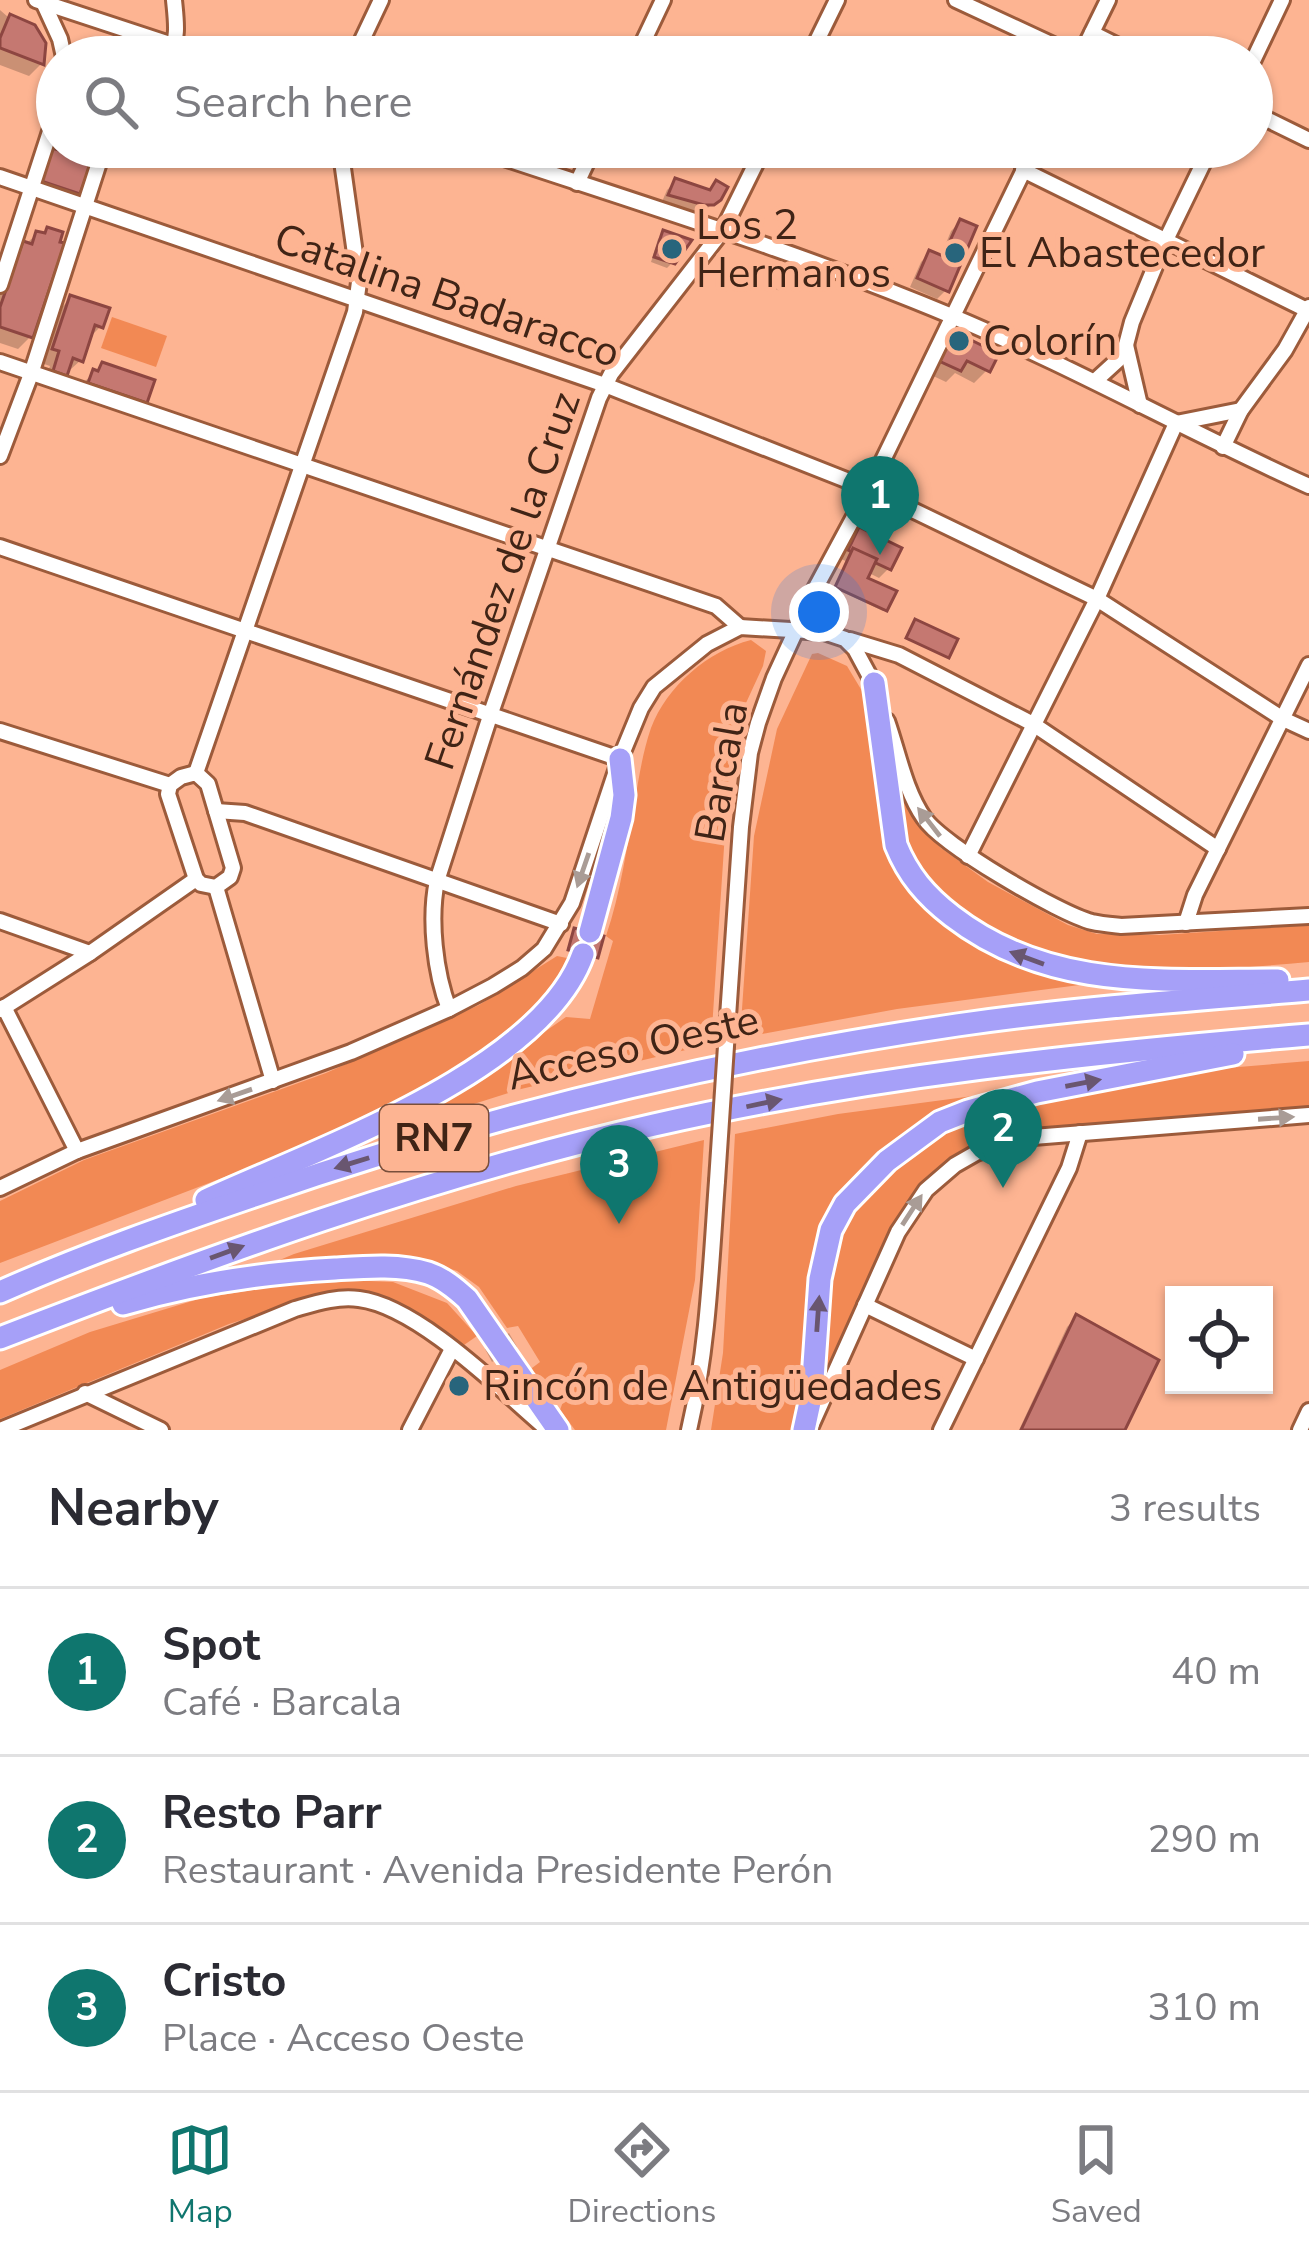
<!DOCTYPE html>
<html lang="en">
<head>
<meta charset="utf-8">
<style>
	body { margin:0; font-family:"Nunito Sans",sans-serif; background:#f2f2f3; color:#2b2b33 }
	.controls { position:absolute; right:36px; bottom:36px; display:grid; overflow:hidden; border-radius:0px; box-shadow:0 3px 9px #0004 }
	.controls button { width:108px; height:108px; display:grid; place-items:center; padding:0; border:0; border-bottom:3px solid #e1e1e2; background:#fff; color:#2b2b33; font:60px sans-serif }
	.you { position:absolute; left:819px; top:612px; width:42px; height:42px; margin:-30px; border:9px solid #fff; border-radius:50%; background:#1a73e8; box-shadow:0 0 0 18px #1a73e833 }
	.badge { display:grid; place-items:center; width:78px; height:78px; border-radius:50%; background:#0f766e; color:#fff; font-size:39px; font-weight:700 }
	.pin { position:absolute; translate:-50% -99px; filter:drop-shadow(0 3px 6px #0008) }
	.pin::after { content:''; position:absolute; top:63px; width:42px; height:36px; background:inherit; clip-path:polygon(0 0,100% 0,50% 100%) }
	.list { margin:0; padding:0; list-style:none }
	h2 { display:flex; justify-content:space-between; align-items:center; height:156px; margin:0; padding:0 48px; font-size:51px }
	h2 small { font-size:39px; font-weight:400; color:#7c7c81 }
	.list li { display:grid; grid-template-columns:78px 1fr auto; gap:36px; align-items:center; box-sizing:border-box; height:168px; padding:0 48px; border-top:3px solid #e1e1e2 }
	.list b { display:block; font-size:45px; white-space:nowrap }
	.list p { margin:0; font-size:39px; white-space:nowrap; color:#7c7c81 }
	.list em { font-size:39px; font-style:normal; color:#7c7c81 }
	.icon { flex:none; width:66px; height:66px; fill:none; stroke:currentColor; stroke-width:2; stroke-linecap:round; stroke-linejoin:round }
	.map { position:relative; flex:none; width:1309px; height:1430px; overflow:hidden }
	.search { position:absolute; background:#fff; box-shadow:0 3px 9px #0004; left:36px; right:36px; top:36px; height:132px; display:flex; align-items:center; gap:30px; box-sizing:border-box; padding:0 42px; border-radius:66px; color:#7c7c81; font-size:45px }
	.sheet { height:660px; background:#fff }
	nav { display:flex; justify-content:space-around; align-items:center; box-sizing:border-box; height:168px; border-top:3px solid #e1e1e2; background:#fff; font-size:33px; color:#7c7c81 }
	nav a { display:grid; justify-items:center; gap:6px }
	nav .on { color:#0f766e }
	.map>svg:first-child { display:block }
	.green { fill:#f28954 }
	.shadow { fill:#0003 }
	.building { fill:#c57871; stroke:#8d4641; stroke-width:3 }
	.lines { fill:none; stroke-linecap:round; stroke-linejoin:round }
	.minor-casing { stroke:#9c5b3b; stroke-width:20 }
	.highway-casing { stroke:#fff; stroke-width:27 }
	.minor { stroke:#fff; stroke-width:14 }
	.highway { stroke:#a6a0f8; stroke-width:21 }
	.minor-bridge-casing { stroke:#9c5b3b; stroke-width:20; stroke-linecap:butt }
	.minor-bridge { stroke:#fff; stroke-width:14 }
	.oneway { fill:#a99c96 }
	.oneway2 { fill:#695670 }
	.poi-dot { fill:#28657c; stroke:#fdb492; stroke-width:4.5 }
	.labels { text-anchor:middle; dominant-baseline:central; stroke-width:10; stroke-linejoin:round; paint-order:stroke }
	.shield { fill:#fdb492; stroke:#794f3b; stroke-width:3 }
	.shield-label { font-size:39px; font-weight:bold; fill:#402416 }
	.poi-label { font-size:42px; fill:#402416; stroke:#fdb492; text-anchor:start }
	.street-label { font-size:42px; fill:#402416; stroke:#fdb492 }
</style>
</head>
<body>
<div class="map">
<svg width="1309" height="1430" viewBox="0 0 1309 1430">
	<rect width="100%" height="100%" fill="#fdb492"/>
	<!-- green -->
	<g class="green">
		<path d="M 112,317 L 167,336 L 156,367 L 101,348 Z"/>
		<path d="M 751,640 L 766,651 L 763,666 L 740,716 L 730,757 L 711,1044 L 521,1089 L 376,1135 L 468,1085 L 566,1017 L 590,1019 L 613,941 L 606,936 C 621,892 627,846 635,800 C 639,777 643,751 651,728 C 667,686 708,651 751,640 Z"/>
		<path d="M 818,653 L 847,666 L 868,701 L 909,887 L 1087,980 L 1087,984 L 897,1009 L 740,1038 L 754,836 L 777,729 L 812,654 Z"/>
		<path d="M 892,760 L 919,827 L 941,848 L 988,882 L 1068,925 L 1097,934 L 1160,935 L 1309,925 L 1309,962 C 1214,970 1098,983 1009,941 C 996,934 983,924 971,916 C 948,901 925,883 912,859 C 896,830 896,791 892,760 Z"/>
		<path d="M 557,956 L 567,958 L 550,992 L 462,1069 L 345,1131 L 0,1263 L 0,1201 L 84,1160 L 326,1073 L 479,1005 Z"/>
		<path d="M 1309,1061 L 1309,1108 L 1041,1130 L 970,1150 L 937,1172 L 908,1204 L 828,1377 L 825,1373 L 831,1272 L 842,1225 L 866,1193 L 908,1158 L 947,1131 L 989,1116 L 1098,1088 L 1191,1071 Z"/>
		<path d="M 1041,1087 L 990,1101 L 846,1197 L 811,1330 L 796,1430 L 711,1430 L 723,1353 L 735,1134 L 838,1114 Z"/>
		<path d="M 704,1140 L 695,1280 L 666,1430 L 575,1430 L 560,1410 L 565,1396 L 554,1379 L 548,1381 L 533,1372 L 532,1368 L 540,1362 L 518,1326 L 507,1328 L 479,1287 L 457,1271 L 426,1261 L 275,1268 L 270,1264 L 294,1254 L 516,1186 Z"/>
		<path d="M 323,1279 L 393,1282 L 447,1303 L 477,1336 L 464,1345 L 410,1308 L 362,1292 L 325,1294 L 229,1324 L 0,1419 L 0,1370 L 90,1332 L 202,1298 Z"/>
	</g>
	<!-- shadow -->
	<g class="shadow">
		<path d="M 0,10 L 8,17 L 33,27 L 41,64 L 29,76 L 0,65 Z"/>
		<path d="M 60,147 L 94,147 L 78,192 L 65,205 L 30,194 L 40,164 L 53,152 L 58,153 Z"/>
		<path d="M 676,181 L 708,192 L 716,184 L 719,198 L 702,213 L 694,213 L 661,204 L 667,190 Z"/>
		<path d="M 960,222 L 946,290 L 937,299 L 910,287 L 921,262 L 930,253 L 940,258 L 951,231 Z"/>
		<path d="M 48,230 L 30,337 L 18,349 L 0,343 L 0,289 L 11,257 L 37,234 L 42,236 Z"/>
		<path d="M 664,234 L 673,262 L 667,268 L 651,262 L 658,239 Z"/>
		<path d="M 780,277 L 785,279 L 780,291 L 775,289 Z"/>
		<path d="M 71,298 L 101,326 L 91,336 L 81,360 L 71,369 L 67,368 L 55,383 L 45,380 L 50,366 L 44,364 L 45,358 L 62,307 Z"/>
		<path d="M 951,343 L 987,370 L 974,383 L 955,373 L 946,382 L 929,374 L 937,357 Z"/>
		<path d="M 102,366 L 144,401 L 135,410 L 81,392 L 84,382 Z"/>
		<path d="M 860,531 L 888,569 L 879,578 L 867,572 L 864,579 L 885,609 L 883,611 L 836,589 L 848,562 L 841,559 L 850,540 Z"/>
		<path d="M 1076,1318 L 1121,1430 L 1019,1430 L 1067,1327 Z"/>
		<path d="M 509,1333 L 517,1347 L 492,1362 L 485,1349 Z"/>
	</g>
	<!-- building -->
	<g class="building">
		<path d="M 10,14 L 35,25 L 46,43 L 44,65 L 0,48 L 0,38 Z"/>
		<path d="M 67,147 L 97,147 L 80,194 L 41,181 L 52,148 L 65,152 Z"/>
		<path d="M 675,178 L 710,190 L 716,180 L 728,187 L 721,200 L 714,205 L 704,205 L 668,195 Z"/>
		<path d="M 960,219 L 977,226 L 949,292 L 917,278 L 929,250 L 943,256 Z"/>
		<path d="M 47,227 L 63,232 L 60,242 L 65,243 L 33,338 L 0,327 L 0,307 L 23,241 L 32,244 L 36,231 L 45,233 Z"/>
		<path d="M 663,230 L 692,240 L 675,264 L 654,257 Z"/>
		<path d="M 70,295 L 110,308 L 103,328 L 95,325 L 83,362 L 73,358 L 67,376 L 53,371 L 59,351 L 52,349 Z"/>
		<path d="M 963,336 L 999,354 L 990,372 L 967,361 L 961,371 L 939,361 L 949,341 Z"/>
		<path d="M 102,362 L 155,380 L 147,403 L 88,383 L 93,369 L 98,371 Z"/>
		<path d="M 859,527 L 902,548 L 891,570 L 848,550 Z"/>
		<path d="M 853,548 L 877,559 L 868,578 L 897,591 L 887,611 L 835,587 Z"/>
		<path d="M 915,619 L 958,639 L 949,658 L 906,638 Z"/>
		<path d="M 574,928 L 604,936 L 598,958 L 568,950 Z"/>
		<path d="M 1076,1314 L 1159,1360 L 1125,1430 L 1021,1430 Z"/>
	</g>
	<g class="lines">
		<defs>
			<g id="minor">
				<path d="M 36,0 L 209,57"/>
				<path d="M 956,0 L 1079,57"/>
				<path d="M 43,2 L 60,39 L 64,57"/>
				<path d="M 1092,33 L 1140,57"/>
				<path d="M 169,57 C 179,38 176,21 174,0"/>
				<path d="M 354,57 L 381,0"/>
				<path d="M 636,57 L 663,0"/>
				<path d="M 809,57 L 837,0"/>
				<path d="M 1080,57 L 1108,0"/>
				<path d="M 1252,63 L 1282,0"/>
				<path d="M 1252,112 L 1309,140"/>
				<path d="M 471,147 C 632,201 797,251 954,317 C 1075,368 1189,432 1309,486"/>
				<path d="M 1023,170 L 1309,311"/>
				<path d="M 0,177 L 605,385 L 869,489 L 1097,599 L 1283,719 L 1309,731"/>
				<path d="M 577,183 L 594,147"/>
				<path d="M 0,285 L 57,110"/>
				<path d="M 1126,345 L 1140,405"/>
				<path d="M 0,362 L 716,606 L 740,627"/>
				<path d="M 1095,381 L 1118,360 L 1126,345 L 1132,322 L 1165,242 L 1211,147"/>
				<path d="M 1223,447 L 1241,410 L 1285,350 L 1309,307"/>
				<path d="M 0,456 L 31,374 L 104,147"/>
				<path d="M 0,547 L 620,759"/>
				<path d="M 850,640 L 899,655 L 1033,724 L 1218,849"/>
				<path d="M 887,721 C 898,752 905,791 924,818 C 942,845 1060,914 1092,922 C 1101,924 1112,925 1121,926 L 1309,916"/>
				<path d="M 0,731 L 170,785"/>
				<path d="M 196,773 L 355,312 L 359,282 L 340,147"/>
				<path d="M 196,773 L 208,784 L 233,868 L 230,877 L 216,887 L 201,884 L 196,879 L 168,794 L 170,785 L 181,777 Z"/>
				<path d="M 216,811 L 245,813 L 561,924"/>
				<path d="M 968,856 L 1097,599 L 1176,423 L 1241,410"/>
				<path d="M 216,887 L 273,1081"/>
				<path d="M 0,921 L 90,953"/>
				<path d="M 1186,923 L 1195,895 L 1309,665"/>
				<path d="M 4,1007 L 77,1151"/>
				<path d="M 449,1009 C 435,973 429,919 437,881 L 491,713 L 599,398 L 611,374 L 723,230 L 764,147"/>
				<path d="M 0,1010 L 90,953 L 196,879"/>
				<path d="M 726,1046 L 741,827 L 750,753 L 758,723 L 774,678 L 815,589 L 869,489 L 1035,147"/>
				<path d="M 0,1188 L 77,1151 L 351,1052 L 449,1009 L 493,986 L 522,968 L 544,949 L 572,903 L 620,759 L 641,708 L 654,687 L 707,644 L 740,627 L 824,632 L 845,639 L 855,649 L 876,688"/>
				<path d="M 865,1305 L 976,1359"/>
				<path d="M 85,1393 L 161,1430"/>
				<path d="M 811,1426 L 898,1232 L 926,1190 L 955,1165 L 976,1153 L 1001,1144 L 1033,1137 L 1309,1115"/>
				<path d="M 0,1430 L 295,1309 C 316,1303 337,1296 359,1299 C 418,1306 502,1391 548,1430"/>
				<path d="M 410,1430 L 452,1349"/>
				<path d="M 689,1430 C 708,1349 711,1264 717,1181"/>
				<path d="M 941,1430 L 1069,1168 L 1080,1133"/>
				<path d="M 1300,1430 L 1309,1411"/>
			</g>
			<g id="highway">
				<path d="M 874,683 L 896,845 C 908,875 926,896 952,916 C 1049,991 1163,980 1278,980"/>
				<path d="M 590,932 L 621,818 L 624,795 L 620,759"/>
				<path d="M 206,1200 C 312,1151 542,1071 583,954"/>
				<path d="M 0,1292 C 83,1255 169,1225 254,1196 C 484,1116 717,1060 957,1025 C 1074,1008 1192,1000 1309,990"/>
				<path d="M 123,1304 C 194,1283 262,1273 335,1269 C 365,1267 399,1264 428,1273 C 443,1278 455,1288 467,1299 L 558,1430"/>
				<path d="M 0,1338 C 214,1255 430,1176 654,1125 C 870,1076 1089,1053 1309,1035"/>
				<path d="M 804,1430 L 812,1393 L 820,1279 L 831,1230 L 845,1204 L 887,1161 L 940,1122 L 968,1111 L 1037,1092 L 1233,1054"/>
			</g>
		</defs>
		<!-- minor casing -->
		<use href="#minor" class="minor-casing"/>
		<!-- highway casing -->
		<use href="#highway" class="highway-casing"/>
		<!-- minor -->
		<use href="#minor" class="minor"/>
		<!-- highway -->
		<use href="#highway" class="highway"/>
		<defs>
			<path id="minor-bridge" d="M 717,1181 L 726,1046"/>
		</defs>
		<!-- minor-bridge casing -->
		<use href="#minor-bridge" class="minor-bridge-casing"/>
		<!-- minor-bridge -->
		<use href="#minor-bridge" class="minor-bridge"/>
	</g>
	<!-- one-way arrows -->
	<defs><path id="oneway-solid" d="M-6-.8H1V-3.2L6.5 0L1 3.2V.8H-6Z" transform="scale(3)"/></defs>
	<g class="oneway">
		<use href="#oneway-solid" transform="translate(929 822) rotate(-128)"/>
		<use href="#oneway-solid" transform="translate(583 870) rotate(109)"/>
		<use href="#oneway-solid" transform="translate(235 1095) rotate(161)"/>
		<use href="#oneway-solid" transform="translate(1276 1118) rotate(-4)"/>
		<use href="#oneway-solid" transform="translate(912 1210) rotate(-57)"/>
	</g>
	<g class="oneway2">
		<use href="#oneway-solid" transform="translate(1027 958) rotate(-160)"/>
		<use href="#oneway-solid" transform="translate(1083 1083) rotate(-11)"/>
		<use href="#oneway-solid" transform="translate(764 1103) rotate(-12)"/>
		<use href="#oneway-solid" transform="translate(352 1163) rotate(163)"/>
		<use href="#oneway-solid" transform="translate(227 1252) rotate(-20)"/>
		<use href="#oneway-solid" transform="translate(818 1314) rotate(-86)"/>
	</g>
	<!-- markers -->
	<g class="poi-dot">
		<circle cx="672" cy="249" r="12"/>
		<circle cx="955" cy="253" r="12"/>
		<circle cx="959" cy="341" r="12"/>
		<circle cx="459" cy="1386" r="12"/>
	</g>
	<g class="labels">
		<!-- shield labels -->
		<rect class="shield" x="380" y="1105" width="108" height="66" rx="9"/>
		<g class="shield-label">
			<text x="434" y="1138">RN7</text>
		</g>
		<!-- poi labels -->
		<g class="poi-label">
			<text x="696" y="225">Los 2<tspan x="696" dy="48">Hermanos</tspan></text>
			<text x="979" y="253">El Abastecedor</text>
			<text x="983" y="341">Colorín</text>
			<text x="483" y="1386">Rincón de Antigüedades</text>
		</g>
		<!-- street labels -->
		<g class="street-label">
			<text transform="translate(447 296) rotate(19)">Catalina Badaracco</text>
			<text transform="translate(503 581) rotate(-71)">Fernández de la Cruz</text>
			<text transform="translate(722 772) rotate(-80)">Barcala</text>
			<text transform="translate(633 1048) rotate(-13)">Acceso Oeste</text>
		</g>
	</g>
</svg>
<div class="controls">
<button><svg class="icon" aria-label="locate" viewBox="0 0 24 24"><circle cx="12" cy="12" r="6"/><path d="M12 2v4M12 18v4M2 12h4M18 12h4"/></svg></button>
</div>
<div class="you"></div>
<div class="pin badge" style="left:880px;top:555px">1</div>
<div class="pin badge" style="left:1003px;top:1188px">2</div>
<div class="pin badge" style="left:619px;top:1224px">3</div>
<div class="search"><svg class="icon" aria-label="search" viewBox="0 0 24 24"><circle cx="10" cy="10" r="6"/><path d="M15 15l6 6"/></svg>Search here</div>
</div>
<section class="sheet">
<h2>Nearby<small>3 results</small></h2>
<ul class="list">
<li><span class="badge">1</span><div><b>Spot</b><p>Café · Barcala</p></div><em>40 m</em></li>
<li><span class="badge">2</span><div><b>Resto Parr</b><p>Restaurant · Avenida Presidente Perón</p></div><em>290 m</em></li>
<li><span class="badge">3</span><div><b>Cristo</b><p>Place · Acceso Oeste</p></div><em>310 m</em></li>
</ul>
</section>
<nav>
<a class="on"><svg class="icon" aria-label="map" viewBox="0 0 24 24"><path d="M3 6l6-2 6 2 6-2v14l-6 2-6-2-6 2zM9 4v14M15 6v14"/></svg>Map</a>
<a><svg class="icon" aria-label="directions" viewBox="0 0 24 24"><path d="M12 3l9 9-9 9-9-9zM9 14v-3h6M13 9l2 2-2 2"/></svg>Directions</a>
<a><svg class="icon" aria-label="saved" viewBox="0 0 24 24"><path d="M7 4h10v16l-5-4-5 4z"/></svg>Saved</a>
</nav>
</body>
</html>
